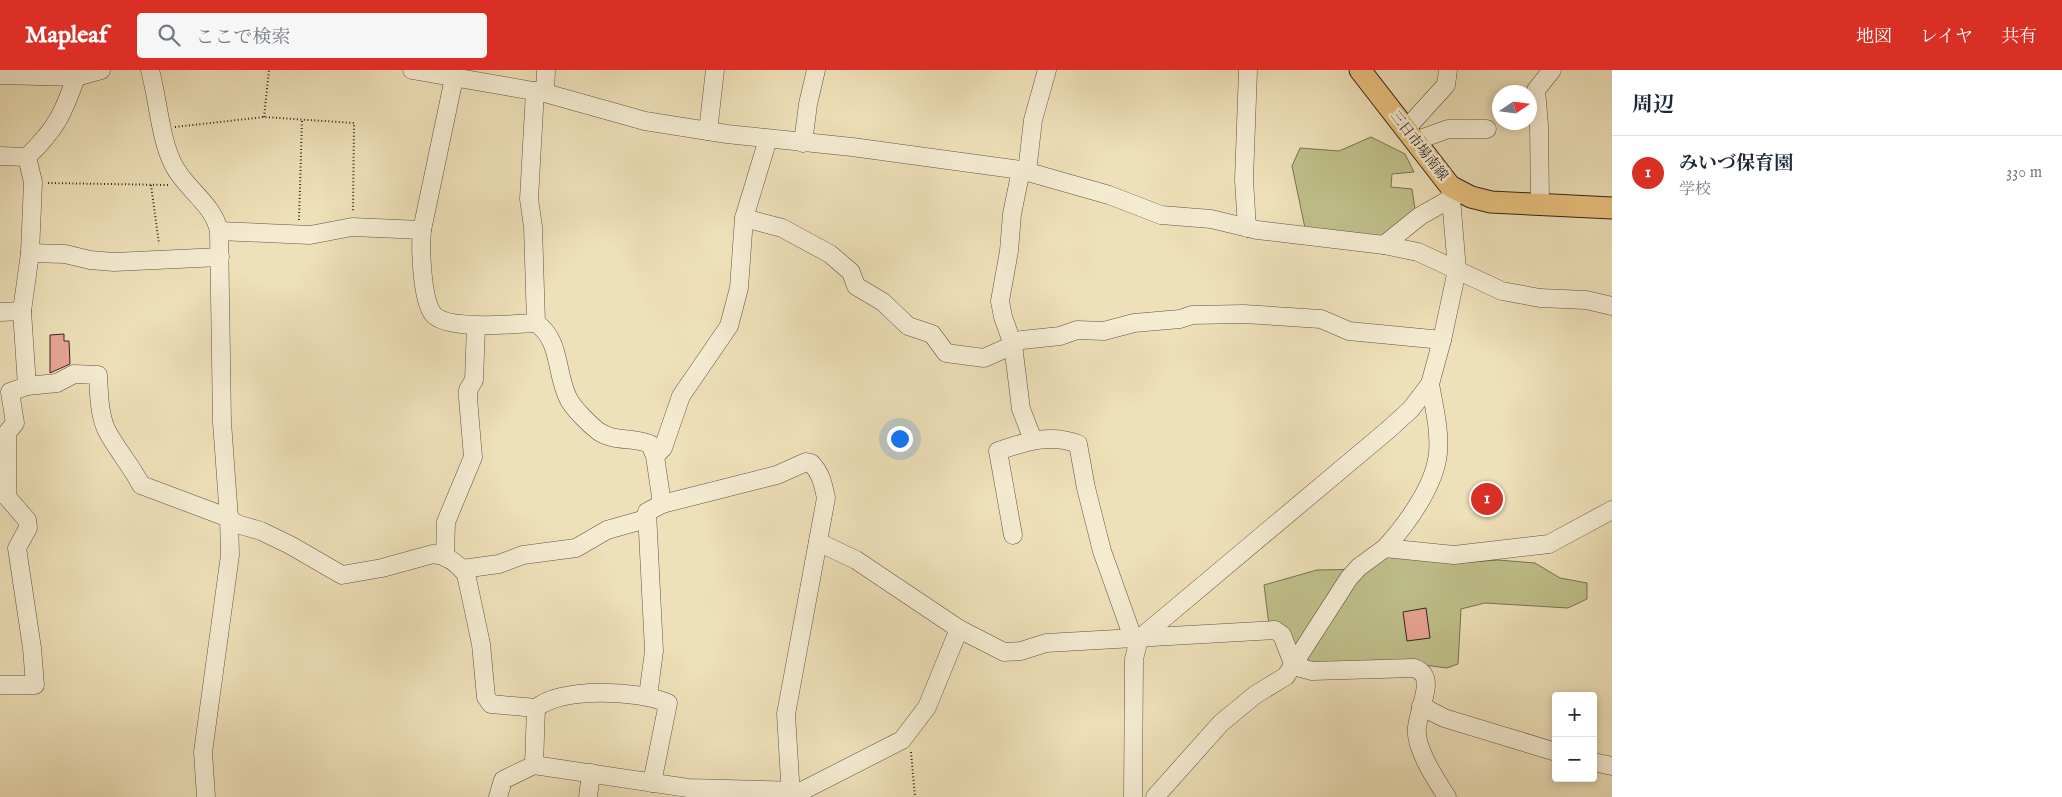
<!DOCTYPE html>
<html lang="ja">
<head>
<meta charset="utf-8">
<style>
	body { margin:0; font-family:"IM FELL English","Noto Serif JP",serif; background:#f6f6f7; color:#1f2937 }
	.controls { position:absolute; right:15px; bottom:15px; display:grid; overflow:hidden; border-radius:5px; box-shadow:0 2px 8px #0003 }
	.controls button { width:45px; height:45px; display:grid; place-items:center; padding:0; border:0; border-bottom:1px solid #e0e1e3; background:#fff; color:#1f2937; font:25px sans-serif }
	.compass { position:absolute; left:1492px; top:15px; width:45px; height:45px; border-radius:50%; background:#fff; box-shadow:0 2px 8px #0003; rotate:77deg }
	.you { position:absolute; left:899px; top:368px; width:18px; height:18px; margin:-12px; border:4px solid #fff; border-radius:50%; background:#1a73e8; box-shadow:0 0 0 8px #1a73e833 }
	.badge { display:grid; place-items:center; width:32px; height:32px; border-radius:50%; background:#d93025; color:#fff; font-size:16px; font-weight:700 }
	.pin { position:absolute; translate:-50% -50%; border:2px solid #fff; box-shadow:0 1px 5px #0006 }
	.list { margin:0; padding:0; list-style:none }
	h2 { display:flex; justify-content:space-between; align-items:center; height:65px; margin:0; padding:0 20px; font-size:21px }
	h2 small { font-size:16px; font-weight:400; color:#747a83 }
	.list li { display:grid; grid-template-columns:32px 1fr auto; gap:15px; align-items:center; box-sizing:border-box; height:75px; padding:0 20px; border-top:1px solid #e0e1e3 }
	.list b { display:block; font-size:19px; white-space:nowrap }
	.list p { margin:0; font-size:16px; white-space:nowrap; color:#747a83 }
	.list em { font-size:16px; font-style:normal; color:#747a83 }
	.icon { flex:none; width:28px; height:28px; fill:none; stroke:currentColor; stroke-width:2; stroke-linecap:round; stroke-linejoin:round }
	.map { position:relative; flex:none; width:1612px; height:727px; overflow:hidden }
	header { display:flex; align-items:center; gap:30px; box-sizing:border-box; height:70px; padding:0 25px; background:#d93025; color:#fff }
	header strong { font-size:24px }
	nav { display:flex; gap:28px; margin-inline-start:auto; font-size:18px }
	.search { width:350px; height:45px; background:#f6f6f7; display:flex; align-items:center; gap:12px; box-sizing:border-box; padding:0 18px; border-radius:5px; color:#747a83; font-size:19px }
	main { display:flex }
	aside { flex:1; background:#fff }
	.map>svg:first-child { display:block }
	.green { fill:#bfc08a; stroke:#787254 }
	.building { fill:#e8a494; stroke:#31241f }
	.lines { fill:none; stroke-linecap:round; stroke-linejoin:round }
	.minor-casing { stroke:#605345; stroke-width:19 }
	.major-casing { stroke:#31241f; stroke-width:23 }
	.path { stroke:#31241f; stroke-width:2; stroke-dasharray:1 2.5; stroke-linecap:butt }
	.minor { stroke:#f4ebd1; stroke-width:18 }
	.major { stroke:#e7c07c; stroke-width:21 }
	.labels { text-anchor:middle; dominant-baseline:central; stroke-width:5; stroke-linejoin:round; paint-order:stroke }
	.street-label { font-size:14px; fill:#31241f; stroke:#f4ebd1 }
</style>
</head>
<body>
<header>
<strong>Mapleaf</strong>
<div class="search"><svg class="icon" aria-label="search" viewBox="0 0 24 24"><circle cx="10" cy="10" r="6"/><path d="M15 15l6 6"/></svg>ここで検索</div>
<nav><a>地図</a><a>レイヤ</a><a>共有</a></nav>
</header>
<main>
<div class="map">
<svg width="1612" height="727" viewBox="0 0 1612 727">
	<rect width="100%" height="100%" fill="#eee0b8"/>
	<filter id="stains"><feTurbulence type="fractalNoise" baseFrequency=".004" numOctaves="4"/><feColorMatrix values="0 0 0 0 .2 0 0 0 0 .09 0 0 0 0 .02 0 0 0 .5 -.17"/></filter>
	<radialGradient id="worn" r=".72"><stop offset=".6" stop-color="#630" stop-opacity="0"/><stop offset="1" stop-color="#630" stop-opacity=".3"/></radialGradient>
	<!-- green -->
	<g class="green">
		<path d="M 1371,67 L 1405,84 L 1414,102 L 1392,104 L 1391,117 L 1412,119 L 1416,146 L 1377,168 L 1305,158 L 1292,96 L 1300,78 L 1339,81 Z"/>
		<path d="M 1389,485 L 1458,493 L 1498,490 L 1535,493 L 1560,508 L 1587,513 L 1587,529 L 1568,538 L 1485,533 L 1461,539 L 1458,594 L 1447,598 L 1416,594 L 1318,595 L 1294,584 L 1269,555 L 1264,515 L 1317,500 L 1370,499 Z"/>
	</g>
	<!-- building -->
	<g class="building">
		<path d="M 64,264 L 64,271 L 69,271 L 70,294 L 50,303 L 50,265 Z"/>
		<path d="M 1426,538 L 1430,568 L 1407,571 L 1403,542 Z"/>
	</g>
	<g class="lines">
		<defs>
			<g id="minor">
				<path d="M 150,0 C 158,29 160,68 173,94 C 185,119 213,133 219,161 L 222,352 L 229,448 L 230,485 L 203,682 L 206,727"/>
				<path d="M 412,0 L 545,23 L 645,51 L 727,64 L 852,77 L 1021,100 L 1109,125 L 1161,145 L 1211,149 L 1257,160 L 1384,175 L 1418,182 L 1502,221 L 1540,228 L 1586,230 L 1612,236"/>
				<path d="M 0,5 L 76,7 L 101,0"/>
				<path d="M 454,8 L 422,160 C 420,179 422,230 433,244 C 447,261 515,254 536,253 C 562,271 555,304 569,330 C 575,340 589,354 598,361 C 613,372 634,367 650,374 L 655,386 L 662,434"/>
				<path d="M 535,21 L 529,129 L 533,157 L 536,253"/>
				<path d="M 545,23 L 546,0"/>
				<path d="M 1406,59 L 1446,15 L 1448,0"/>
				<path d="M 708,61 L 715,0"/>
				<path d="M 1415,71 L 1448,59 L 1487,59"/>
				<path d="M 803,73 L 808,34 L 816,0"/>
				<path d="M 0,86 L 27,87 C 56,59 63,44 76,7"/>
				<path d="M 1021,100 L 1012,144 L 1009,181 L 1000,231 L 1003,247 L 1013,275 L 1022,270 L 1060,266 L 1077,260 L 1104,261 L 1134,253 L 1180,249 L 1192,245 L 1244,244 L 1321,249 L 1349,261 L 1442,270"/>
				<path d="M 1027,102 L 1033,50 L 1047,0"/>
				<path d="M 1540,135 L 1539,55 L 1536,20 L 1552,0"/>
				<path d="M 744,148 L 782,158 L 830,184 L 851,202 L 856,216 L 883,232 L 908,256 L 932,264 L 946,283 L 984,288 L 1013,275 L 1021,339 L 1033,370"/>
				<path d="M 1247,158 L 1244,110 L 1248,0"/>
				<path d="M 219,161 L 310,165 L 352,157 L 422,160"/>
				<path d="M 1384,175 L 1420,146 L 1452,128"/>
				<path d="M 30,183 L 65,184 L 90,190 L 114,192 L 220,187"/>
				<path d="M 22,241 L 27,316 L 57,313 L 74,304 L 98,305 C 99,322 99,343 106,359 C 116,379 131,395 141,415 L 229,448 L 237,454 L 261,461 L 290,475 L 342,505 L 382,498 L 433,484 C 447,485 458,494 466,504 L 481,574 L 486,627 L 491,634 L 536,638 C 563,617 637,620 668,633 L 652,713"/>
				<path d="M 0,242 L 22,241 L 30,183 L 33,112 L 27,87"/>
				<path d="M 655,386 L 663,378 L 681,326 L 729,256 L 739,218 L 744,148 L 768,69"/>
				<path d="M 1013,465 L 998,381 C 1025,372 1050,363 1078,374 L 1086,418 L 1102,481 L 1133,568"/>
				<path d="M 818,472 L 856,490 L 959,559"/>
				<path d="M 1385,478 C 1406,455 1435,416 1438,383 C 1440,360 1434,337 1430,314"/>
				<path d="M 445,486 L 446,452 L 473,387 L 468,328 L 468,320 L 474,310 L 476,256"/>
				<path d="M 462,499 L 499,494 L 523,485 L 576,478 L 607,460 L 646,449"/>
				<path d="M 0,615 L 35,615 L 32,578 L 17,478 L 28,458 L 27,450 L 7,427 L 7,363 L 15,353 L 10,322 L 27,316"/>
				<path d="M 648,626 L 654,581 L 647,442 L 662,434 L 777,405 L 806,392 L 811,393 C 821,403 823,414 826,428 L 786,644 L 791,727"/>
				<path d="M 1421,636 L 1444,648 L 1556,682"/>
				<path d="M 1593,692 L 1612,696"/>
				<path d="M 534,695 L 536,638"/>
				<path d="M 498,727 L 503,710 L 534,695 L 688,718 L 802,721 L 902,670 L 927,637 L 959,559 L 1004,582 L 1021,581 L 1046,573 L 1275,560 L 1282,565 L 1294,596 L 1312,601 L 1414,598 C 1422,601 1426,605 1426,615 C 1425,629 1419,643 1417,657 C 1414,677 1436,710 1447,727"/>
				<path d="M 588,727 L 591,703"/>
				<path d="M 1133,727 L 1134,589 L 1139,569 L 1388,360 L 1411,339 L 1430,314 L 1442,270 L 1457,200 L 1450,116"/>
				<path d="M 1155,727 L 1221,653 L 1255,625 L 1286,606 L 1349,508 L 1359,497 L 1385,478 L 1454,485 L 1549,474 L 1612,440"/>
			</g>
			<path id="major" d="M 1360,0 L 1450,116 L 1471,127 L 1491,132 L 1612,138"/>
		</defs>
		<!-- minor casing -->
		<use href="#minor" class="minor-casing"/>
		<!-- major casing -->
		<use href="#major" class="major-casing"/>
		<!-- path -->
		<g class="path">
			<path d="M 264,47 L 269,0"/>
			<path d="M 175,57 L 264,47 L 354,53 L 353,141"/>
			<path d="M 48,113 L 168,115"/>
			<path d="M 151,115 L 159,174"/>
			<path d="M 299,150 L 302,50"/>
			<path d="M 911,682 L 915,727"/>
		</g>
		<!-- minor -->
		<use href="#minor" class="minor"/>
		<!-- major -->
		<use href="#major" class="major"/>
	</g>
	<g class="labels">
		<!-- street labels -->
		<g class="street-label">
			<text transform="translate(1419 76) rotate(52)">三日市場南線</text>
		</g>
	</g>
	<rect width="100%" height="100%" filter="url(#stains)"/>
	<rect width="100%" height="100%" fill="url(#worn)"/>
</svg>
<div class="controls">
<button>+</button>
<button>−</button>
</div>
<svg class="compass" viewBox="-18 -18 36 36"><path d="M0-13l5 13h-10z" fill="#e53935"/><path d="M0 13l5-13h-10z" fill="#747a83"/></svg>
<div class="you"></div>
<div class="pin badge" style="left:1487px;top:429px">1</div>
</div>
<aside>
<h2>周辺<small></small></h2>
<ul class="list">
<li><span class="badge">1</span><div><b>みいづ保育園</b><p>学校</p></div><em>330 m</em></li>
</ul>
</aside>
</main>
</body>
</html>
